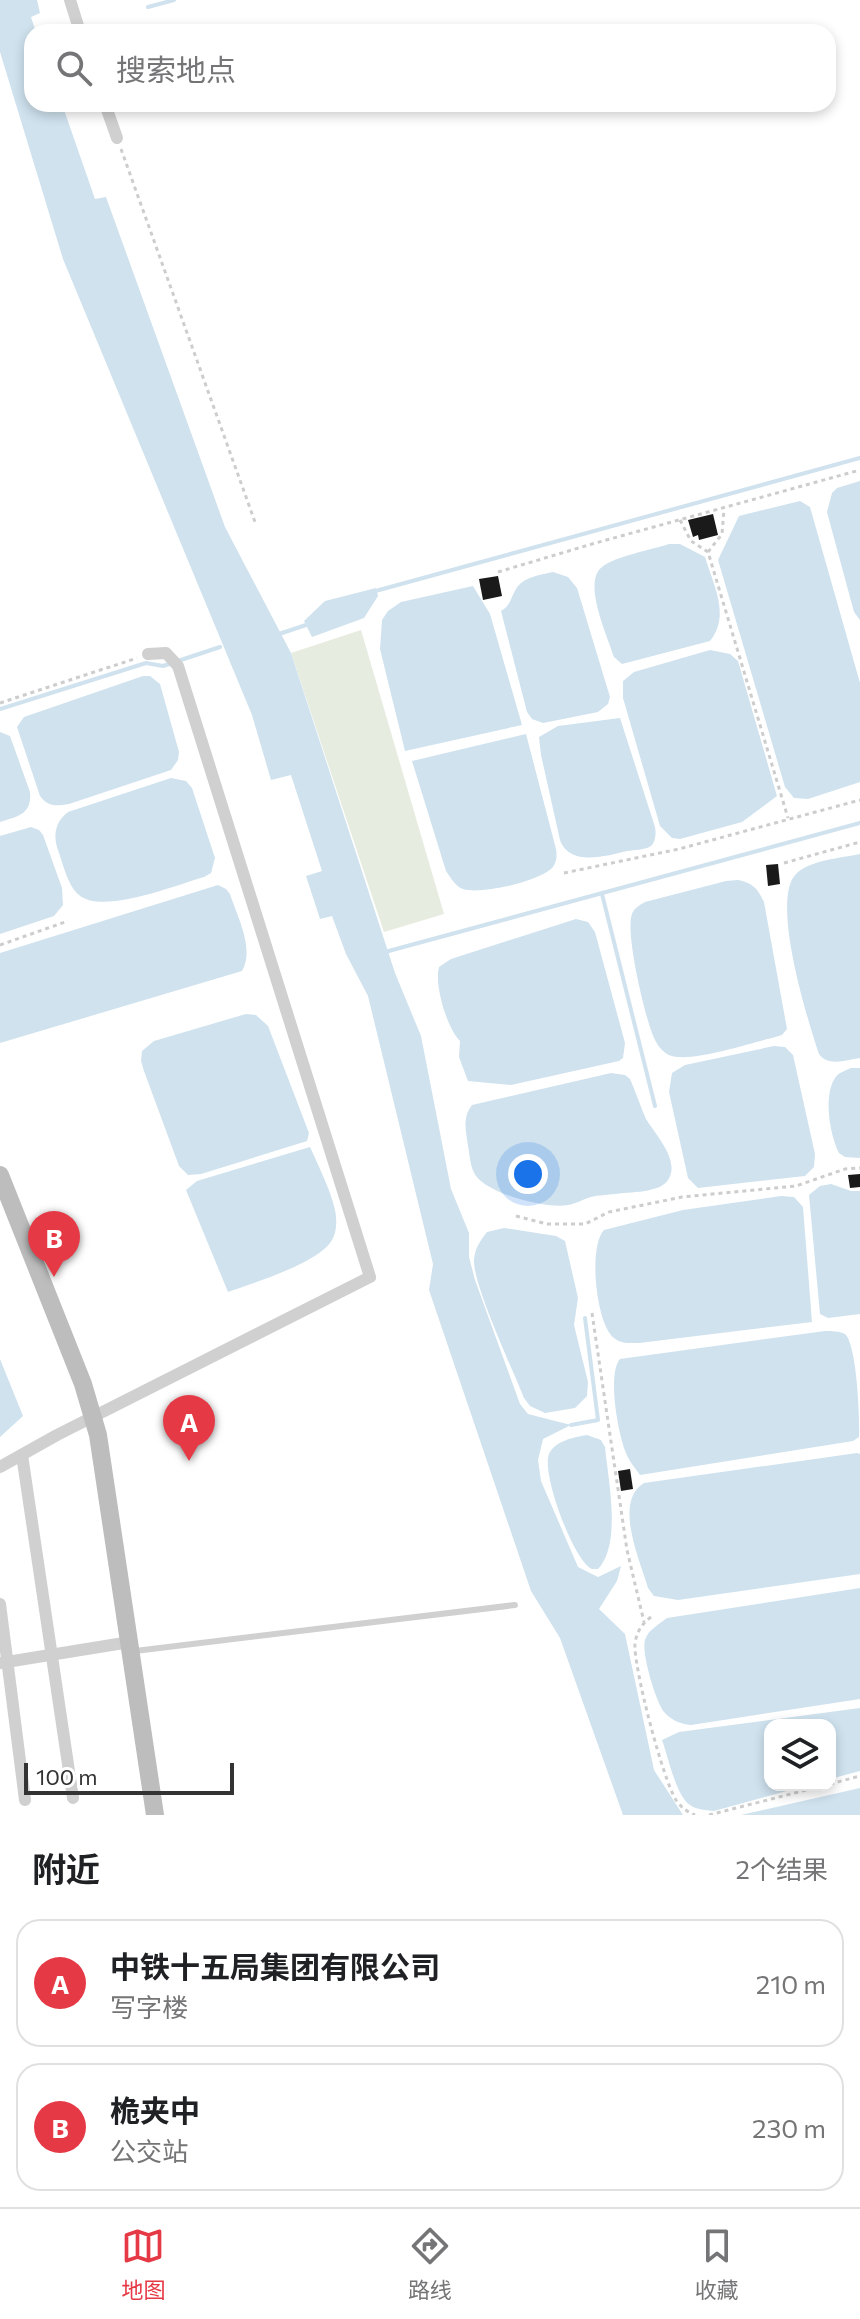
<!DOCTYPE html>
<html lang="zh">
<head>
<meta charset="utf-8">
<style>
	body { margin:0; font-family:Commissioner,"Noto Sans SC",sans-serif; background:#f2f2f2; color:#202124 }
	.controls { position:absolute; right:24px; bottom:24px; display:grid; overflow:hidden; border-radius:16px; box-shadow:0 4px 12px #0003 }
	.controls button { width:72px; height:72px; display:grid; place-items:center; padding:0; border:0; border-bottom:2px solid #e0e0e0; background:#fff; color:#202124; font:40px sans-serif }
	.scale { position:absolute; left:24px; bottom:20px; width:210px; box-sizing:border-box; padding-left:8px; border:4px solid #333; border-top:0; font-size:22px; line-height:28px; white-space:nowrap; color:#333; -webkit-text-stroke:6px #fff; paint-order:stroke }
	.you { position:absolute; left:528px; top:1174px; width:28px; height:28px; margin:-20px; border:6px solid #fff; border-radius:50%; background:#1a73e8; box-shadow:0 0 0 12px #1a73e833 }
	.badge { display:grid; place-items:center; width:52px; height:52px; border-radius:50%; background:#e63946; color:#fff; font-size:26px; font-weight:700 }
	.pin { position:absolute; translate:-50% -66px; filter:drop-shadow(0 2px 4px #0008) }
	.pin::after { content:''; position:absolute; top:42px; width:28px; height:24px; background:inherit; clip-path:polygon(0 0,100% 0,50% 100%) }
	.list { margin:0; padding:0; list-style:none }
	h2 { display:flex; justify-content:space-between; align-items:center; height:104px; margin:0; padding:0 32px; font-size:34px }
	h2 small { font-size:26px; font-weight:400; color:#757577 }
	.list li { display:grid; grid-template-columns:52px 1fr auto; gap:24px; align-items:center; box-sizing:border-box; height:128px; margin:0 16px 16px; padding:0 16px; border:2px solid #e0e0e0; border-radius:24px }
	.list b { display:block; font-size:30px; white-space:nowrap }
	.list p { margin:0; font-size:26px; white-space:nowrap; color:#757577 }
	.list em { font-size:26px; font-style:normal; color:#757577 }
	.icon { flex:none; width:44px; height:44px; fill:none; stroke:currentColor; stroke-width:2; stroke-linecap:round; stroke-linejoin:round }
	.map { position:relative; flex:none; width:860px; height:1815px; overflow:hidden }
	.search { position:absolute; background:#fff; box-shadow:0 4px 12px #0003; left:24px; right:24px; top:24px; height:88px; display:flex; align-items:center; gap:20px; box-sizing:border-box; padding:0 28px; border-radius:24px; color:#757577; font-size:30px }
	.sheet { height:392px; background:#fff }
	nav { display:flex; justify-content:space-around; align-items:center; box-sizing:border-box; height:112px; border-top:2px solid #e0e0e0; background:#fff; font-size:22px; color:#757577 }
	nav a { display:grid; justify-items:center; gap:4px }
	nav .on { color:#e63946 }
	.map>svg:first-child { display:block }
	.green { fill:#e6ecdf }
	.water { fill:#cfe2ee }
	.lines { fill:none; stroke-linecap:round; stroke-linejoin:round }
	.stream { stroke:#cfe2ee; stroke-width:4 }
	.building { fill:#1a1a1a }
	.path { stroke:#cdcdcd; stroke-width:3; stroke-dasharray:4 4; stroke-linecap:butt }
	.lane { stroke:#d0d0d0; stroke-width:6 }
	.street { stroke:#d0d0d0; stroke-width:12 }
	.secondary { stroke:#bdbdbd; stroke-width:18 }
</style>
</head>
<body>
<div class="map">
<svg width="860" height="1815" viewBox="0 0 860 1815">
	<rect width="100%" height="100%" fill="#fff"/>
	<!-- green -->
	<path class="green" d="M 361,630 L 444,914 L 384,932 L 291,653 Z"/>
	<!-- water -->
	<g class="water">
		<path d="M 0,0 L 37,0 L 40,13 L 31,17 L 36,32 L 32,32 L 32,104 L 62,104 L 95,199 L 106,197 L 225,527 L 291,653 L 395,973 L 421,1036 L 451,1189 L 469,1233 L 469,1257 L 475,1280 L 520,1404 L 528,1414 L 571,1425 L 543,1439 L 538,1460 L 541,1481 L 578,1567 L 598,1577 L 621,1566 L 617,1581 L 599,1609 L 625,1634 L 654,1770 L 683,1815 L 623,1815 L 560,1638 L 531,1591 L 429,1290 L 433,1264 L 368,996 L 346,954 L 332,916 L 320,919 L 306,876 L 322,871 L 291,775 L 271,780 L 252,715 L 63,259 L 0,52 Z"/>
		<path d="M 860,481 L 860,620 L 854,612 L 827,512 L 832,493 L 837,488 Z"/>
		<path d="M 800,501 L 810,507 L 860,683 L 860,782 L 808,799 L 794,798 L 785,787 L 718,560 L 739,516 Z"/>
		<path d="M 669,544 L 680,544 L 705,557 C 713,584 731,616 710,641 L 622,664 L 614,657 C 608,637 582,582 602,567 C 616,556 651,550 669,544 Z"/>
		<path d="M 553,572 L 568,577 L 577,588 L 610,697 L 608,704 L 598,712 L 543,723 L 532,719 L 527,712 L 501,611 C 511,605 510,599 516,589 C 523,577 540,575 553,572 Z"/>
		<path d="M 473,586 L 490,614 L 522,725 L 405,751 L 380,649 L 382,620 L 388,611 L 401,602 Z"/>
		<path d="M 376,588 L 378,596 L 364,618 L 312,637 L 304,621 L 325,601 Z"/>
		<path d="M 710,650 L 730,654 L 738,661 L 777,796 L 742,822 L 680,839 L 672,838 L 660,826 L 623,698 L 623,681 L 634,672 Z"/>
		<path d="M 143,676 L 150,676 L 160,684 L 179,752 L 178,760 L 171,770 L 69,804 C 56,806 48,807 40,796 L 17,727 L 24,717 Z"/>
		<path d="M 620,718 L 655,827 C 656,832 656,840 652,845 C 647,850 634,850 627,851 C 606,856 570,867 560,840 L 541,755 L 539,737 L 558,726 Z"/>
		<path d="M 0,732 L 10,736 L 30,792 C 32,814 19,816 0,822 Z"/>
		<path d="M 526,734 L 556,849 C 557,855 557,861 553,867 C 541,881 481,895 463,889 C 455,886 451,878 446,871 L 412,761 Z"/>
		<path d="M 171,778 L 186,781 L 192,788 L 215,858 L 211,873 L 204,877 C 176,885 102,915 79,895 C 68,886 63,864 58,850 C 53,835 55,822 68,812 Z"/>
		<path d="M 31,827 L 39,830 L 43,835 L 62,888 L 63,905 L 54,916 L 0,934 L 0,836 Z"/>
		<path d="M 860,854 L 860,1058 C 846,1060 828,1067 819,1054 C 808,1021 770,900 796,874 C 810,860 841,858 860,854 Z"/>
		<path d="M 738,880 C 753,883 758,889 764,902 L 787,1029 L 782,1035 L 772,1038 C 750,1043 689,1064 669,1055 C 660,1051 654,1040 651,1030 C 644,1011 625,932 632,914 C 634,908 640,905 645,902 L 726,881 Z"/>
		<path d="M 218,885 L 226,889 L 230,894 C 237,916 255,949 242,971 L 0,1043 L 0,953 Z"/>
		<path d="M 576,919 L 588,922 L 595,932 L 625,1043 L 623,1058 L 619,1061 L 511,1085 L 468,1081 L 459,1057 L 460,1041 C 447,1028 434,985 439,967 L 451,959 Z"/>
		<path d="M 246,1014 L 256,1015 L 268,1026 L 309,1133 L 307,1141 L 201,1174 L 188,1175 L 179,1166 L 144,1071 L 141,1061 L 142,1051 L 154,1041 Z"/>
		<path d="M 774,1046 L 785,1047 L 793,1055 L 815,1154 L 814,1167 L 805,1176 L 698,1188 L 688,1178 L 669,1092 L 672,1073 L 685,1065 Z"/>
		<path d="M 851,1068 L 860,1068 L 860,1158 L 845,1157 L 839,1153 C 830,1135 823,1096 835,1078 C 839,1072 845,1071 851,1068 Z"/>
		<path d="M 611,1073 L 625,1075 L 630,1079 C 636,1092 640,1106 646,1119 C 655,1134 681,1161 668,1180 C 660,1193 629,1192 615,1194 C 607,1195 599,1195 591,1197 C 583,1199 576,1204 568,1205 C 546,1209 489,1194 476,1176 C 470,1168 470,1156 468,1146 C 466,1131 462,1118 472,1105 Z"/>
		<path d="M 310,1147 C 319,1167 330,1189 335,1210 C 337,1219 337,1232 332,1240 C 319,1263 253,1283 228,1292 L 186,1190 L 197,1181 Z"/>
		<path d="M 831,1184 L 851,1191 L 860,1191 L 860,1314 L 828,1318 L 820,1314 L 809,1195 L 820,1186 Z"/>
		<path d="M 781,1196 L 794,1197 L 803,1207 L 812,1322 L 639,1343 C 630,1343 621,1344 614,1338 C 596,1324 588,1247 604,1230 L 683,1210 Z"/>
		<path d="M 504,1228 L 556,1236 L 565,1241 L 578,1298 L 574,1325 L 588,1382 L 587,1396 L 575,1408 L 545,1413 L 530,1406 L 524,1398 C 513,1370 473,1285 474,1260 C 475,1248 480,1241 487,1232 Z"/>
		<path d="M 825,1331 C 832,1331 839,1331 845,1334 C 857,1344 860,1421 859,1437 L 853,1441 L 640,1475 C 635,1468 629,1461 626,1453 C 618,1434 607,1374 620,1359 Z"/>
		<path d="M 0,1359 L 23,1416 L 0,1437 Z"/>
		<path d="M 587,1435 L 601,1440 L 605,1447 C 608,1479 622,1544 598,1569 L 592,1569 C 574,1562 541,1473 549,1454 C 555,1441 574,1437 587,1435 Z"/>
		<path d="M 857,1453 L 860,1454 L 860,1574 L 678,1600 L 654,1596 L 648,1588 C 640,1560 613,1502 644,1483 Z"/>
		<path d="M 860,1588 L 860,1699 L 691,1725 C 680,1724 671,1720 664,1712 C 656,1702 641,1653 645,1640 C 648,1630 658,1625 667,1618 Z"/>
		<path d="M 860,1708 L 860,1771 L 830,1779 L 830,1725 L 770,1725 L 770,1785 L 809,1785 L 714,1811 C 706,1810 697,1810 690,1805 C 676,1796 668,1756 662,1740 L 679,1732 Z"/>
		<path d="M 860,1788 L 860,1815 L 741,1815 Z"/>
	</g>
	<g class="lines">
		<!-- stream -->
		<g class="stream">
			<path d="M 148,7 L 174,0"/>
			<path d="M 372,592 L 860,458"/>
			<path d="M 276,635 L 309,624"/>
			<path d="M 0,709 L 146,663 L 163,666 L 220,647"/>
			<path d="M 602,894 L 655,1106"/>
			<path d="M 385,952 L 860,823"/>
			<path d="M 571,1425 L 598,1420 L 585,1318"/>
		</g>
	</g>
	<!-- building -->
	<g class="building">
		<path d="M 713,514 L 718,535 L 699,540 L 698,535 L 693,537 L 688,520 Z"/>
		<path d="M 498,576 L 502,596 L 483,600 L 479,579 Z"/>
		<path d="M 778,864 L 780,884 L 768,886 L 766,865 Z"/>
		<path d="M 860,1174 L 860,1187 L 850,1188 L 848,1175 Z"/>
		<path d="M 630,1469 L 633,1489 L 621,1491 L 618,1471 Z"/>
	</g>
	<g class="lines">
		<!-- path -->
		<g class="path">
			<path d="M 121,149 L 255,522"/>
			<path d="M 680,520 L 691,541 L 708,552 L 788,818"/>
			<path d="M 708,552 L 722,534 L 724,509"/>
			<path d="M 498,572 L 592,544 L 860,470"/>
			<path d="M 0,703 L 137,658"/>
			<path d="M 784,863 L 860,842"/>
			<path d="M 564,873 L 679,849 L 860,800"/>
			<path d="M 0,945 L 68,921"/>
			<path d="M 516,1216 L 547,1224 L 585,1224 L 609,1212 L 682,1197 L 796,1186 L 845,1169 L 860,1168"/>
			<path d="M 592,1313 L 627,1550 L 644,1622"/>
			<path d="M 651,1617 C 642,1624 637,1631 635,1643 C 633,1666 663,1780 676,1800 C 681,1807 687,1812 695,1815"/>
			<path d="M 830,1784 L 860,1776"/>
			<path d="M 709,1815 L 826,1785"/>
		</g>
		<!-- lane -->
		<path class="lane" d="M 135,1651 L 515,1605"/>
		<!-- street -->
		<g class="street">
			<path d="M 70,0 L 80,32"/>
			<path d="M 105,104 L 117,138"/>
			<path d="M 22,1455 L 73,1798"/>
			<path d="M 0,1467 L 57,1435 L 370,1277 L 178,666 L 166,653 L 148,654"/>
			<path d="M 0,1604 L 25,1800"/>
			<path d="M 0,1663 L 130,1642"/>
		</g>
		<!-- secondary -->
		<path class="secondary" d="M 0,1175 L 83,1384 L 98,1435 L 155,1815"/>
	</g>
</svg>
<div class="controls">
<button><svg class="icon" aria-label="layers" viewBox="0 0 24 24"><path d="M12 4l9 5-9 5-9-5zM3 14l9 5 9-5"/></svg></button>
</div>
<div class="scale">100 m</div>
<div class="you"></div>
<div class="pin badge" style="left:189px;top:1461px">A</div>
<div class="pin badge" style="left:54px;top:1277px">B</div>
<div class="search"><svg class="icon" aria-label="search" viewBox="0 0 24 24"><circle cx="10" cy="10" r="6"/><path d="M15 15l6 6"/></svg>搜索地点</div>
</div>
<section class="sheet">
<h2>附近<small>2个结果</small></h2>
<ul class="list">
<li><span class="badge">A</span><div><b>中铁十五局集团有限公司</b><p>写字楼</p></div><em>210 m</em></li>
<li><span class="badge">B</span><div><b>桅夹中</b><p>公交站</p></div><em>230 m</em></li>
</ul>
</section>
<nav>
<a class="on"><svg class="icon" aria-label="map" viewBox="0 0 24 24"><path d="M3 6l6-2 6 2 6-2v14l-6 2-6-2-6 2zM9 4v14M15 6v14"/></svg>地图</a>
<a><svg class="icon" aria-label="directions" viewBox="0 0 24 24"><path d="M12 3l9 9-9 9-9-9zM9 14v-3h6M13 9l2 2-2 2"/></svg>路线</a>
<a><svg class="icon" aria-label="saved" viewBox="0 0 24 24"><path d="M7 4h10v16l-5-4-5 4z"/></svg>收藏</a>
</nav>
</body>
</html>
